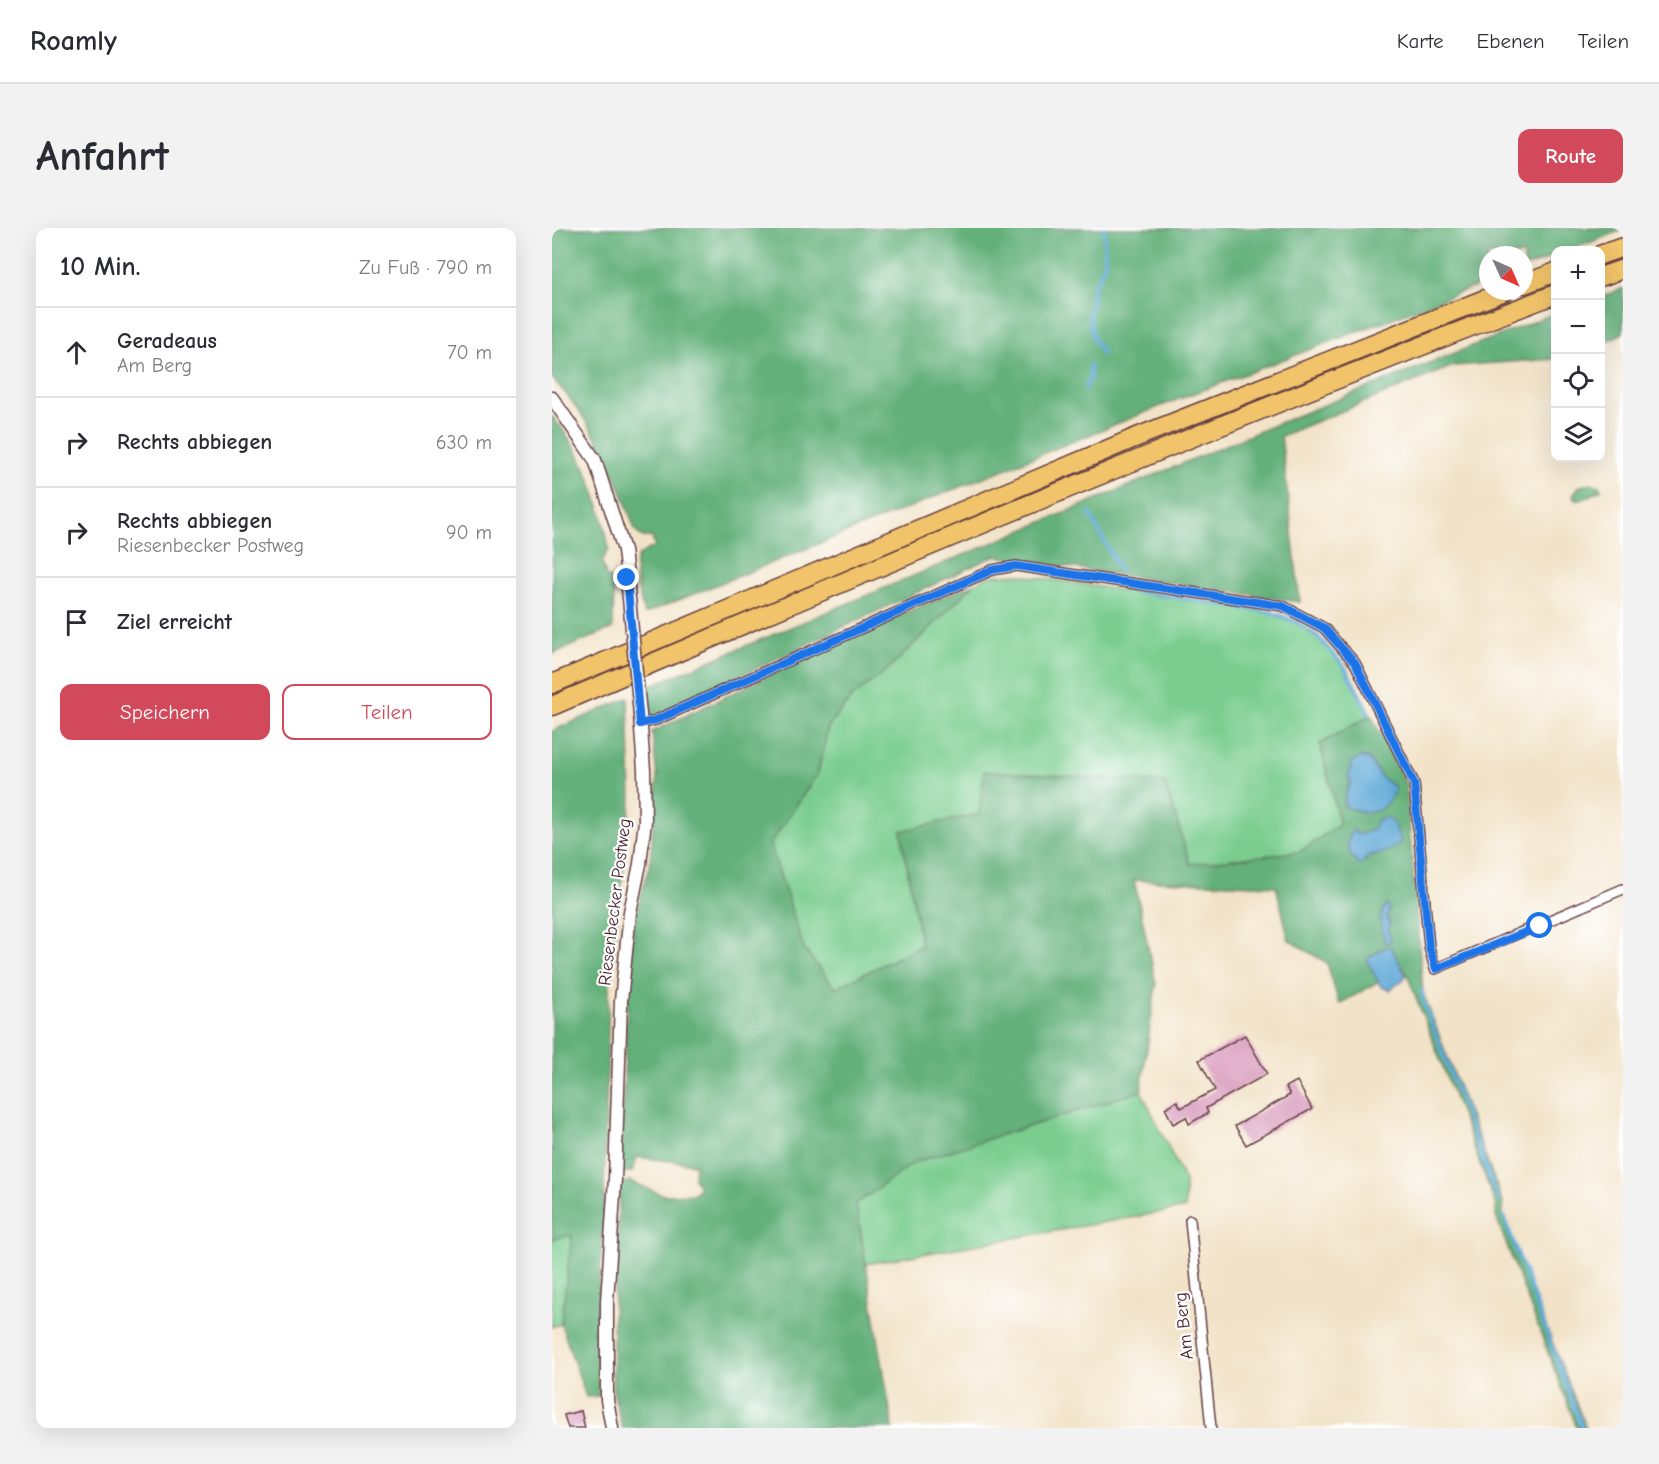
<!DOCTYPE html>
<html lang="de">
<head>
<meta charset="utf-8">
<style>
	body { margin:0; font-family:"Comic Neue",sans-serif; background:#f2f2f3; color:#2b2b33 }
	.controls { position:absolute; right:18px; top:18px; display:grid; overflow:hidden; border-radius:12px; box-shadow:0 6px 24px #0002 }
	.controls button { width:54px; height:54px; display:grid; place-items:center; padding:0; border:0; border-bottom:2px solid #e1e1e2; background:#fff; color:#2b2b33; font:30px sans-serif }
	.compass { position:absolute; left:927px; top:18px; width:54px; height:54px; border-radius:50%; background:#fff; box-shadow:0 6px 24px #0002; rotate:135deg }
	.stop { position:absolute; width:18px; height:18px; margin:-14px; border:4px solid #1a73e8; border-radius:50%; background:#fff }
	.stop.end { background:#1a73e8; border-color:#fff; box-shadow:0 2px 6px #0008 }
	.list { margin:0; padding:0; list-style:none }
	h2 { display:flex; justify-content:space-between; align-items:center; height:78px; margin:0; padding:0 24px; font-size:26px }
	h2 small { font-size:20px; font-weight:400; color:#7c7c81 }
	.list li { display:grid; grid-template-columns:39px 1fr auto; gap:18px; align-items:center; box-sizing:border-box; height:90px; padding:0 24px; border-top:2px solid #e1e1e2 }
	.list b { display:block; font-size:22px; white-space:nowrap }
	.list p { margin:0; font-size:20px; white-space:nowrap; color:#7c7c81 }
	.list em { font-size:20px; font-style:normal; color:#7c7c81 }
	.actions { display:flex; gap:12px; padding:18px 24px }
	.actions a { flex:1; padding:14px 0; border:2px solid #d1495b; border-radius:12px; text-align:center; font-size:21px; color:#d1495b }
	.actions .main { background:#d1495b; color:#fff }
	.icon { flex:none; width:33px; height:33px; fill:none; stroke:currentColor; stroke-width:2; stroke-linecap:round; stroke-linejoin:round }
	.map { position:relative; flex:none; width:1071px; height:1200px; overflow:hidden; border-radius:12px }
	header { display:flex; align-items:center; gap:36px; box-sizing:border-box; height:84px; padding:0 30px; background:#fff; border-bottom:2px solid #e1e1e2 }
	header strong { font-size:28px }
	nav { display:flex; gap:33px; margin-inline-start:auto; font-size:21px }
	.intro { display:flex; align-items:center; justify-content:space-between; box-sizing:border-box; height:144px; padding:0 36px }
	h1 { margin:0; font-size:42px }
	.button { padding:15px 27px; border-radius:12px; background:#d1495b; color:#fff; font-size:21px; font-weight:700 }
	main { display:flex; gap:36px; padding:0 36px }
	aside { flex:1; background:#fff; border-radius:12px; box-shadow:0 6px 24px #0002 }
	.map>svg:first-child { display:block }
	.green { fill:#7acd8f; stroke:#62765d; stroke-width:1.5 }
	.forest { fill:#63b07a; stroke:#566852; stroke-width:1.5; fill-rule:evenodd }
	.water { fill:#5ea9d6; stroke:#546480; stroke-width:1.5 }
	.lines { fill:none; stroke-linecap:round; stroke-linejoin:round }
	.stream { stroke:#5ea9d6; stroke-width:4 }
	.building { fill:#d899bb }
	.minor-casing { stroke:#633c43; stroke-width:12 }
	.tertiary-casing { stroke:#633c43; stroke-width:15 }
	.motorway-casing { stroke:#633c43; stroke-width:21 }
	.minor { stroke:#fff; stroke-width:9 }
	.tertiary { stroke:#fff; stroke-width:12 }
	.motorway { stroke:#f1c36a; stroke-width:18 }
	.tertiary-bridge-casing { stroke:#633c43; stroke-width:15; stroke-linecap:butt }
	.tertiary-bridge { stroke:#fff; stroke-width:12 }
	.route { stroke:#1a73e8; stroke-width:8 }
	.labels { text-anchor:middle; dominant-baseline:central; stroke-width:4.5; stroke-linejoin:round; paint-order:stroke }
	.street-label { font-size:18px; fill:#4a1f2b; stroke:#fff }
</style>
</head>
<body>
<header>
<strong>Roamly</strong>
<nav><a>Karte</a><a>Ebenen</a><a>Teilen</a></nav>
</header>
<div class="intro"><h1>Anfahrt</h1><a class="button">Route</a></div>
<main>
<aside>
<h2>10 Min.<small>Zu Fuß · 790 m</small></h2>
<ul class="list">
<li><svg class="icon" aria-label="ahead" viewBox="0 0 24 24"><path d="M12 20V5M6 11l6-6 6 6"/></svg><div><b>Geradeaus</b><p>Am Berg</p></div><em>70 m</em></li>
<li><svg class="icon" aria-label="right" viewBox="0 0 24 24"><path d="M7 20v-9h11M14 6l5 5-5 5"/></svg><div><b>Rechts abbiegen</b></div><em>630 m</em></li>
<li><svg class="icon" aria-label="right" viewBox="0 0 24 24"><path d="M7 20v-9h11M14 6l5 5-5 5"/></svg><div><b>Rechts abbiegen</b><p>Riesenbecker Postweg</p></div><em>90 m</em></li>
<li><svg class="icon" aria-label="arrive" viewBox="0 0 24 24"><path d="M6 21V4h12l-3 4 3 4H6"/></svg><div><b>Ziel erreicht</b></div></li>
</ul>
<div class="actions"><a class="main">Speichern</a><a>Teilen</a></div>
</aside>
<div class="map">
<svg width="1071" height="1200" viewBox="0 0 1071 1200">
	<rect width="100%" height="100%" fill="#fff"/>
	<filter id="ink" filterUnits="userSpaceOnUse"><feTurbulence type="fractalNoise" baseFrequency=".0167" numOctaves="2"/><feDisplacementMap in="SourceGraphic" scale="12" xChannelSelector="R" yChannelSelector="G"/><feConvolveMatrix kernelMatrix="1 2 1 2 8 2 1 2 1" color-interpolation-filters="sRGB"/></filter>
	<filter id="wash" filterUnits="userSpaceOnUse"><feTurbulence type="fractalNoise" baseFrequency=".008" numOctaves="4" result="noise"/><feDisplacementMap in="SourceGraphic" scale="24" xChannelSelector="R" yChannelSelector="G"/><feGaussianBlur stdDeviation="1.35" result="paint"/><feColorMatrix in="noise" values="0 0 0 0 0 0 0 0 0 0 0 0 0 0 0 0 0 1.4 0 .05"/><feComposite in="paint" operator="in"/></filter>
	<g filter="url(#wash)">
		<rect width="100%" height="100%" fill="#f2e3c8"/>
		<!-- green -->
		<g class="green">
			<path d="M 463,346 L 728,386 L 765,407 L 796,442 L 819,487 L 768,516 L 788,596 L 747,624 L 638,636 L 427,586 L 349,603 L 369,718 L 283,760 L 252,721 L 218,616 L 266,545 L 276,499 L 299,470 L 340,438 L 422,356 L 436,348 Z"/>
			<path d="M 589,863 L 633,953 L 633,980 L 314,1036 L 304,976 L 363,934 Z"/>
			<path d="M 20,1006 L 9,1096 L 0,1099 L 0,1011 Z"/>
		</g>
		<!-- forest -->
		<g class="forest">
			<path d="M 0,0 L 1071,0 L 1071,2 L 1018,22 L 1004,22 L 1003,28 L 972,40 L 972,27 L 936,27 L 936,54 L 619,174 L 92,386 C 89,373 79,340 86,329 C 90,323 97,321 103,319 L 100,309 C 91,310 88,309 83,302 C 65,246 41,193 0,150 Z"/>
			<path d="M 1071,60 L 1071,105 L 1049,116 L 1049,69 Z"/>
			<path d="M 1003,85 L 1003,131 L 901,138 L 729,208 L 748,374 L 442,328 L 108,486 L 102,486 L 95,483 L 93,460 L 727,195 Z"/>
			<path d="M 0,188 C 32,225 49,274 57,321 L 50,333 L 54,348 L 62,353 L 61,400 L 0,426 Z"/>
			<path d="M 1039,255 L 1047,258 L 1049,262 L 1034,270 L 1023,272 L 1021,268 L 1026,259 Z"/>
			<path d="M 422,356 L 340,438 L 299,470 L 276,499 L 266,545 L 218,616 L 252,721 L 283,760 L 369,718 L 349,603 L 427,586 L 432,543 L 613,554 L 638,636 L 747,624 L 788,596 L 768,516 L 819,487 L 854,557 L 871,765 L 951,975 L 951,989 L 1034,1200 L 1025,1200 L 944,989 L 944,977 L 853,741 L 851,741 L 839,719 L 815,733 L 827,754 L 787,776 L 775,735 L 737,712 L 724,658 L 582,652 L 604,756 L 589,863 L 363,934 L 304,976 L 341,1200 L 70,1200 L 61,1163 L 61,1088 L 68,956 L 78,953 L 111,967 L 141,966 L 147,960 L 142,950 L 143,936 L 85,929 L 80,944 L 68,944 L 77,736 L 82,694 L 98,634 L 105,548 L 100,504 L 309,403 ZM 817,531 L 829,549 L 794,565 L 799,553 ZM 802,602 L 806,607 L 820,602 L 818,627 L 813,633 Z"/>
			<path d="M 76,470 L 79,572 L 57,763 L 51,1003 L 44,1108 L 47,1168 L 34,1169 L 9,1096 L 20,1007 L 0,1011 L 0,503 Z"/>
		</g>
		<!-- water -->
		<g class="water">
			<path d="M 810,529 L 817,531 L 829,549 L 844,560 C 831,587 819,589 792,578 L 794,565 L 799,554 L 796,550 L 800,534 Z"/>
			<path d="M 831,589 L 840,592 L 849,613 C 841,623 830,626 818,627 L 808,637 C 796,626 791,616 801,602 L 806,607 L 820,602 L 825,592 Z"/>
			<path d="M 835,677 L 838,680 L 835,689 L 838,697 L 836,701 L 839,714 L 833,715 C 830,701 824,689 835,677 Z"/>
			<path d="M 833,719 L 839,719 L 854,747 L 852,751 L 838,762 L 829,759 L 815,733 L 816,730 Z"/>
		</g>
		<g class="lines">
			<!-- stream -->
			<g class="stream">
				<path d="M 551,126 L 541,110 L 537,87 L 542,58 L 553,36 L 552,0"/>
				<path d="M 534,161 L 534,156 L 538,151 L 538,137"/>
				<path d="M 537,284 L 568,343"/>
				<path d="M 577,362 L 717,384 L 745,394 L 766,409 L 792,438 L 817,486"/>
				<path d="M 870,762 L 871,772 L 946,972"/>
				<path d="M 952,989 L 1030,1200"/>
			</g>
		</g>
		<g id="blocks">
			<!-- building -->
			<g class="building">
				<path d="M 693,807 L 715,846 L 654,880 L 656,885 L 637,896 L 634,889 L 621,896 L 613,880 L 625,873 L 629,880 L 663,862 L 647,832 Z"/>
				<path d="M 745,853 L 760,881 L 694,917 L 683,898 L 738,867 L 734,859 Z"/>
				<path d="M 29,1183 L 33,1200 L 16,1200 L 12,1187 Z"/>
			</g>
		</g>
	</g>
	<g filter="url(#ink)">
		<use href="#blocks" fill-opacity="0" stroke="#633c43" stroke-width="1.5"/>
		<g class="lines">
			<defs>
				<g id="minor">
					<path d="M 88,496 L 104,492 L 440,342 L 464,338 L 731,378 L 772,400 L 803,435 L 862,555 L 877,719 L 883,741 L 1071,661"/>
					<path d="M 638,992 L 659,1200"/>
				</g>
				<g id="tertiary">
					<path d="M 0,170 L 43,232 L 72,322 L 75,349"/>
					<path d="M 60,1200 L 55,1172 L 55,1074 L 63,951 L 69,773 L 78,684 L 88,636 L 93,593 L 92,542 L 88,487"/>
				</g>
				<g id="motorway">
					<path d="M 1048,27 L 1071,19"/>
					<path d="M 1048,49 L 1071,41"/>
					<path d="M 972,56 L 1004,44"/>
					<path d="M 0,456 L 585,209 L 953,63"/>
					<path d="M 0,478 C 332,336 666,195 1004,66"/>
				</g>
			</defs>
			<!-- minor casing -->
			<use href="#minor" class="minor-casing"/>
			<!-- tertiary casing -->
			<use href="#tertiary" class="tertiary-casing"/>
			<!-- motorway casing -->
			<use href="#motorway" class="motorway-casing"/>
			<!-- minor -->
			<use href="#minor" class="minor"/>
			<!-- tertiary -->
			<use href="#tertiary" class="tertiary"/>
			<!-- motorway -->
			<use href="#motorway" class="motorway"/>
			<defs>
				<path id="tertiary-bridge" d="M 75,349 L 88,487"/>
			</defs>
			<!-- tertiary-bridge casing -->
			<use href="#tertiary-bridge" class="tertiary-bridge-casing"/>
			<!-- tertiary-bridge -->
			<use href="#tertiary-bridge" class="tertiary-bridge"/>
		</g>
	</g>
	<g class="lines" filter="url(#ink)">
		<!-- route -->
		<path class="route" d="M 75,350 L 88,496 L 104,492 L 440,342 L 464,338 L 731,378 L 772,400 L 803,435 L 862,555 L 877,719 L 884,741 L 988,698"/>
	</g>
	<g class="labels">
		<!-- street labels -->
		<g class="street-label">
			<text transform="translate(63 674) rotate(-83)">Riesenbecker Postweg</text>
			<text transform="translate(632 1098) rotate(-96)">Am Berg</text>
		</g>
	</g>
</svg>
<div class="controls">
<button>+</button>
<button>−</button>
<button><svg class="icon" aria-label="locate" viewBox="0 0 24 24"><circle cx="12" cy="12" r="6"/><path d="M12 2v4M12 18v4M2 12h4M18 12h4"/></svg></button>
<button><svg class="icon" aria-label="layers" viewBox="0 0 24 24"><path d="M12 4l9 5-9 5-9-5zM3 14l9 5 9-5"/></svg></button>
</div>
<svg class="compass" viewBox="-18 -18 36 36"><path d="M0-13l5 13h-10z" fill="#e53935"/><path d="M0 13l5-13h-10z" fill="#7c7c81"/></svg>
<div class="stop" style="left:988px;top:698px"></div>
<div class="stop end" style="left:75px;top:350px"></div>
</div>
</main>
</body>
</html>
